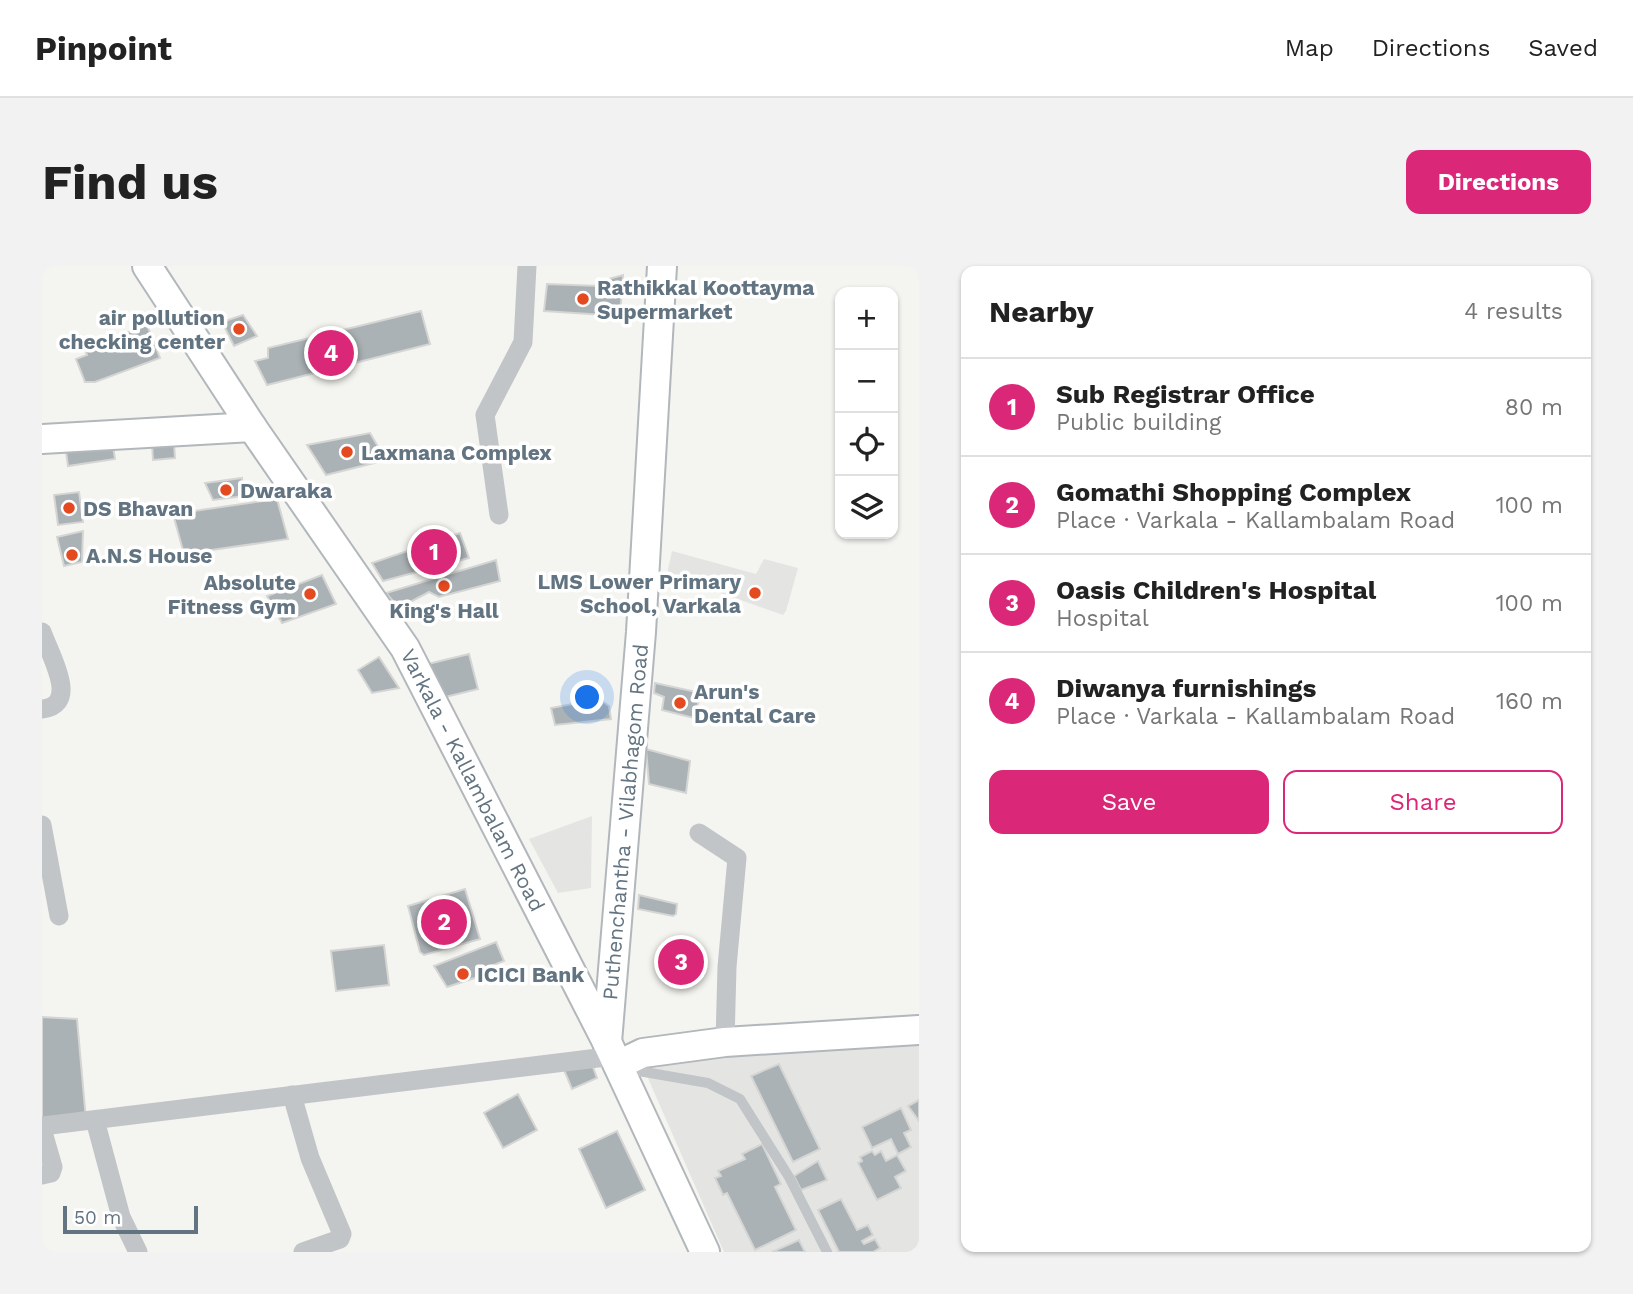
<!DOCTYPE html>
<html lang="en">
<head>
<meta charset="utf-8">
<style>
	body { margin:0; font-family:"Work Sans",sans-serif; background:#f2f2f2; color:#222 }
	.controls { position:absolute; right:21px; top:21px; display:grid; overflow:hidden; border-radius:14px; box-shadow:0 2px 5px #0004 }
	.controls button { width:63px; height:63px; display:grid; place-items:center; padding:0; border:0; border-bottom:2px solid #e0e0e0; background:#fff; color:#222; font:35px sans-serif }
	.scale { position:absolute; left:21px; bottom:18px; width:135px; box-sizing:border-box; padding-left:7px; border:4px solid #627481; border-top:0; font-size:19px; line-height:24px; white-space:nowrap; color:#627481; -webkit-text-stroke:5px #fff; paint-order:stroke }
	.you { position:absolute; left:546px; top:432px; width:24px; height:24px; margin:-18px; border:5px solid #fff; border-radius:50%; background:#1a73e8; box-shadow:0 0 0 10px #1a73e833 }
	.badge { display:grid; place-items:center; width:46px; height:46px; border-radius:50%; background:#db2777; color:#fff; font-size:23px; font-weight:700 }
	.pin { position:absolute; translate:-50% -50%; border:4px solid #fff; box-shadow:0 2px 7px #0006 }
	.list { margin:0; padding:0; list-style:none }
	h2 { display:flex; justify-content:space-between; align-items:center; height:91px; margin:0; padding:0 28px; font-size:30px }
	h2 small { font-size:23px; font-weight:400; color:#767676 }
	.list li { display:grid; grid-template-columns:46px 1fr auto; gap:21px; align-items:center; box-sizing:border-box; height:98px; padding:0 28px; border-top:2px solid #e0e0e0 }
	.list b { display:block; font-size:26px; white-space:nowrap }
	.list p { margin:0; font-size:23px; white-space:nowrap; color:#767676 }
	.list em { font-size:23px; font-style:normal; color:#767676 }
	.actions { display:flex; gap:14px; padding:21px 28px }
	.actions a { flex:1; padding:16px 0; border:2px solid #db2777; border-radius:14px; text-align:center; font-size:24px; color:#db2777 }
	.actions .main { background:#db2777; color:#fff }
	.icon { flex:none; width:38px; height:38px; fill:none; stroke:currentColor; stroke-width:2; stroke-linecap:round; stroke-linejoin:round }
	.map { position:relative; flex:none; width:877px; height:986px; overflow:hidden; border-radius:14px }
	header { display:flex; align-items:center; gap:42px; box-sizing:border-box; height:98px; padding:0 35px; background:#fff; border-bottom:2px solid #e0e0e0 }
	header strong { font-size:33px }
	nav { display:flex; gap:38px; margin-inline-start:auto; font-size:24px }
	.intro { display:flex; align-items:center; justify-content:space-between; box-sizing:border-box; height:168px; padding:0 42px }
	h1 { margin:0; font-size:49px }
	.button { padding:18px 32px; border-radius:14px; background:#db2777; color:#fff; font-size:24px; font-weight:700 }
	main { display:flex; gap:42px; padding:0 42px }
	aside { flex:1; background:#fff; border-radius:14px; box-shadow:0 2px 5px #0004 }
	.map>svg:first-child { display:block }
	.built { fill:#e4e5e3 }
	.building { fill:#aab2b6; stroke:#d5d5d3; stroke-width:2 }
	.lines { fill:none; stroke-linecap:round; stroke-linejoin:round }
	.secondary-casing { stroke:#b1b7bb; stroke-width:32 }
	.service { stroke:#c1c5c8; stroke-width:10 }
	.minor { stroke:#c1c5c8; stroke-width:19 }
	.secondary { stroke:#fff; stroke-width:28 }
	.poi-dot { fill:#e4491f; stroke:#fff; stroke-width:2.5 }
	.labels { text-anchor:middle; dominant-baseline:central; stroke-width:7; stroke-linejoin:round; paint-order:stroke }
	.poi-label { font-size:21px; font-weight:bold; fill:#627481; stroke:#fff; text-anchor:start }
	.street-label { font-size:21px; fill:#627481; stroke:#fff }
</style>
</head>
<body>
<header>
<strong>Pinpoint</strong>
<nav><a>Map</a><a>Directions</a><a>Saved</a></nav>
</header>
<div class="intro"><h1>Find us</h1><a class="button">Directions</a></div>
<main>
<div class="map">
<svg width="877" height="986" viewBox="0 0 877 986">
	<rect width="100%" height="100%" fill="#f4f4f0"/>
	<!-- built -->
	<g class="built">
		<path d="M 630,285 L 714,308 L 722,293 L 756,302 L 744,345 L 741,349 L 625,308 Z"/>
		<path d="M 550,550 L 549,622 L 516,627 L 487,573 Z"/>
		<path d="M 877,774 L 877,986 L 682,986 L 598,794 Z"/>
	</g>
	<!-- building -->
	<g class="building">
		<path d="M 581,9 L 578,50 L 502,45 L 505,18 L 558,20 L 559,15 Z"/>
		<path d="M 379,45 L 388,78 L 225,119 L 213,95 L 226,92 L 226,82 Z"/>
		<path d="M 201,49 L 215,70 L 192,80 L 180,56 Z"/>
		<path d="M 105,59 L 118,92 L 53,116 L 43,116 L 34,93 L 45,89 L 43,83 Z"/>
		<path d="M 328,167 L 344,194 L 284,209 L 265,179 Z"/>
		<path d="M 132,177 L 133,192 L 111,194 L 110,178 Z"/>
		<path d="M 71,180 L 73,193 L 26,200 L 24,186 Z"/>
		<path d="M 200,212 L 202,230 L 171,234 L 163,217 Z"/>
		<path d="M 37,226 L 41,256 L 16,259 L 12,229 Z"/>
		<path d="M 235,233 L 246,273 L 142,288 L 131,248 Z"/>
		<path d="M 41,265 L 40,296 L 22,300 L 15,271 Z"/>
		<path d="M 418,267 L 427,292 L 341,315 L 330,297 Z"/>
		<path d="M 454,294 L 458,315 L 397,331 L 387,326 L 357,342 L 344,327 Z"/>
		<path d="M 280,309 L 294,338 L 240,357 L 225,330 Z"/>
		<path d="M 427,388 L 436,423 L 395,433 L 386,398 Z"/>
		<path d="M 337,391 L 357,422 L 330,427 L 316,404 Z"/>
		<path d="M 613,417 L 659,427 L 652,452 L 620,444 L 622,431 L 612,427 Z"/>
		<path d="M 557,433 L 567,440 L 569,453 L 513,459 L 509,442 Z"/>
		<path d="M 604,483 L 648,495 L 644,527 L 607,518 Z"/>
		<path d="M 423,623 L 438,673 L 382,689 L 378,686 L 366,640 Z"/>
		<path d="M 597,629 L 635,638 L 634,648 L 631,650 L 596,643 Z"/>
		<path d="M 454,676 L 462,695 L 446,701 L 448,707 L 405,721 L 392,700 Z"/>
		<path d="M 342,679 L 347,719 L 294,725 L 289,685 Z"/>
		<path d="M 0,751 L 35,753 L 44,854 L 0,854 Z"/>
		<path d="M 549,796 L 555,812 L 530,823 L 520,799 Z"/>
		<path d="M 737,798 L 778,883 L 751,896 L 709,810 Z"/>
		<path d="M 476,828 L 495,864 L 461,882 L 442,847 Z"/>
		<path d="M 877,834 L 877,855 L 866,840 Z"/>
		<path d="M 859,842 L 869,864 L 862,867 L 869,881 L 856,888 L 849,873 L 830,882 L 820,861 Z"/>
		<path d="M 575,865 L 603,924 L 564,942 L 537,883 Z"/>
		<path d="M 720,878 L 739,918 L 733,921 L 754,964 L 713,984 L 685,927 L 681,929 L 673,912 L 679,910 L 676,905 L 703,893 L 700,888 Z"/>
		<path d="M 830,885 L 833,889 L 839,885 L 844,895 L 855,889 L 864,905 L 853,911 L 859,922 L 835,934 L 816,897 L 820,895 L 818,891 Z"/>
		<path d="M 776,895 L 785,914 L 759,924 L 752,910 Z"/>
		<path d="M 799,933 L 815,964 L 826,959 L 831,969 L 820,975 L 822,978 L 833,973 L 838,982 L 831,986 L 797,986 L 776,944 Z"/>
		<path d="M 757,974 L 763,986 L 730,986 Z"/>
	</g>
	<g class="lines">
		<defs>
			<g id="secondary">
				<path d="M 105,0 L 210,161 L 363,382 L 565,776 L 663,986"/>
				<path d="M 0,173 L 210,161"/>
				<path d="M 565,776 L 599,366 L 620,0"/>
				<path d="M 576,799 L 601,787 L 683,776 L 877,764"/>
			</g>
		</defs>
		<!-- secondary casing -->
		<use href="#secondary" class="secondary-casing"/>
		<!-- service -->
		<path class="service" d="M 585,803 L 666,817 L 698,833 L 747,911 L 785,986"/>
		<!-- minor -->
		<g class="minor">
			<path d="M 457,249 L 443,149 L 481,76 L 485,0"/>
			<path d="M 0,366 C 9,391 38,439 0,443"/>
			<path d="M 0,559 L 17,650"/>
			<path d="M 657,567 L 695,592 L 685,701 L 683,776"/>
			<path d="M 250,829 L 268,892 L 300,968 L 298,973 L 261,986"/>
			<path d="M 53,854 L 79,951 L 96,986"/>
			<path d="M 0,860 L 572,790"/>
			<path d="M 0,863 L 11,901 L 9,907 L 0,909"/>
		</g>
		<!-- secondary -->
		<use href="#secondary" class="secondary"/>
	</g>
	<!-- markers -->
	<g class="poi-dot">
		<circle cx="541" cy="33" r="7"/>
		<circle cx="197" cy="63" r="7"/>
		<circle cx="305" cy="186" r="7"/>
		<circle cx="184" cy="224" r="7"/>
		<circle cx="27" cy="242" r="7"/>
		<circle cx="30" cy="289" r="7"/>
		<circle cx="402" cy="320" r="7"/>
		<circle cx="713" cy="327" r="7"/>
		<circle cx="268" cy="328" r="7"/>
		<circle cx="638" cy="437" r="7"/>
		<circle cx="421" cy="708" r="7"/>
	</g>
	<g class="labels">
		<!-- poi labels -->
		<g class="poi-label">
			<text x="555" y="21">Rathikkal Koottayma<tspan x="555" dy="24">Supermarket</tspan></text>
			<text x="183" y="51" text-anchor="end">air pollution<tspan x="183" dy="24">checking center</tspan></text>
			<text x="319" y="186">Laxmana Complex</text>
			<text x="198" y="224">Dwaraka</text>
			<text x="41" y="242">DS Bhavan</text>
			<text x="44" y="289">A.N.S House</text>
			<text x="699" y="315" text-anchor="end">LMS Lower Primary<tspan x="699" dy="24">School, Varkala</tspan></text>
			<text x="254" y="316" text-anchor="end">Absolute<tspan x="254" dy="24">Fitness Gym</tspan></text>
			<text x="402" y="344" text-anchor="middle">King's Hall</text>
			<text x="652" y="425">Arun's<tspan x="652" dy="24">Dental Care</tspan></text>
			<text x="435" y="708">ICICI Bank</text>
		</g>
		<!-- street labels -->
		<g class="street-label">
			<text transform="translate(431 514) rotate(63)">Varkala - Kallambalam Road</text>
			<text transform="translate(583 556) rotate(-85)">Puthenchantha - Vilabhagom Road</text>
		</g>
	</g>
</svg>
<div class="controls">
<button>+</button>
<button>−</button>
<button><svg class="icon" aria-label="locate" viewBox="0 0 24 24"><circle cx="12" cy="12" r="6"/><path d="M12 2v4M12 18v4M2 12h4M18 12h4"/></svg></button>
<button><svg class="icon" aria-label="layers" viewBox="0 0 24 24"><path d="M12 4l9 5-9 5-9-5zM3 14l9 5 9-5"/></svg></button>
</div>
<div class="scale">50 m</div>
<div class="you"></div>
<div class="pin badge" style="left:392px;top:286px">1</div>
<div class="pin badge" style="left:402px;top:656px">2</div>
<div class="pin badge" style="left:639px;top:696px">3</div>
<div class="pin badge" style="left:289px;top:87px">4</div>
</div>
<aside>
<h2>Nearby<small>4 results</small></h2>
<ul class="list">
<li><span class="badge">1</span><div><b>Sub Registrar Office</b><p>Public building</p></div><em>80 m</em></li>
<li><span class="badge">2</span><div><b>Gomathi Shopping Complex</b><p>Place · Varkala - Kallambalam Road</p></div><em>100 m</em></li>
<li><span class="badge">3</span><div><b>Oasis Children's Hospital</b><p>Hospital</p></div><em>100 m</em></li>
<li><span class="badge">4</span><div><b>Diwanya furnishings</b><p>Place · Varkala - Kallambalam Road</p></div><em>160 m</em></li>
</ul>
<div class="actions"><a class="main">Save</a><a>Share</a></div>
</aside>
</main>
</body>
</html>
